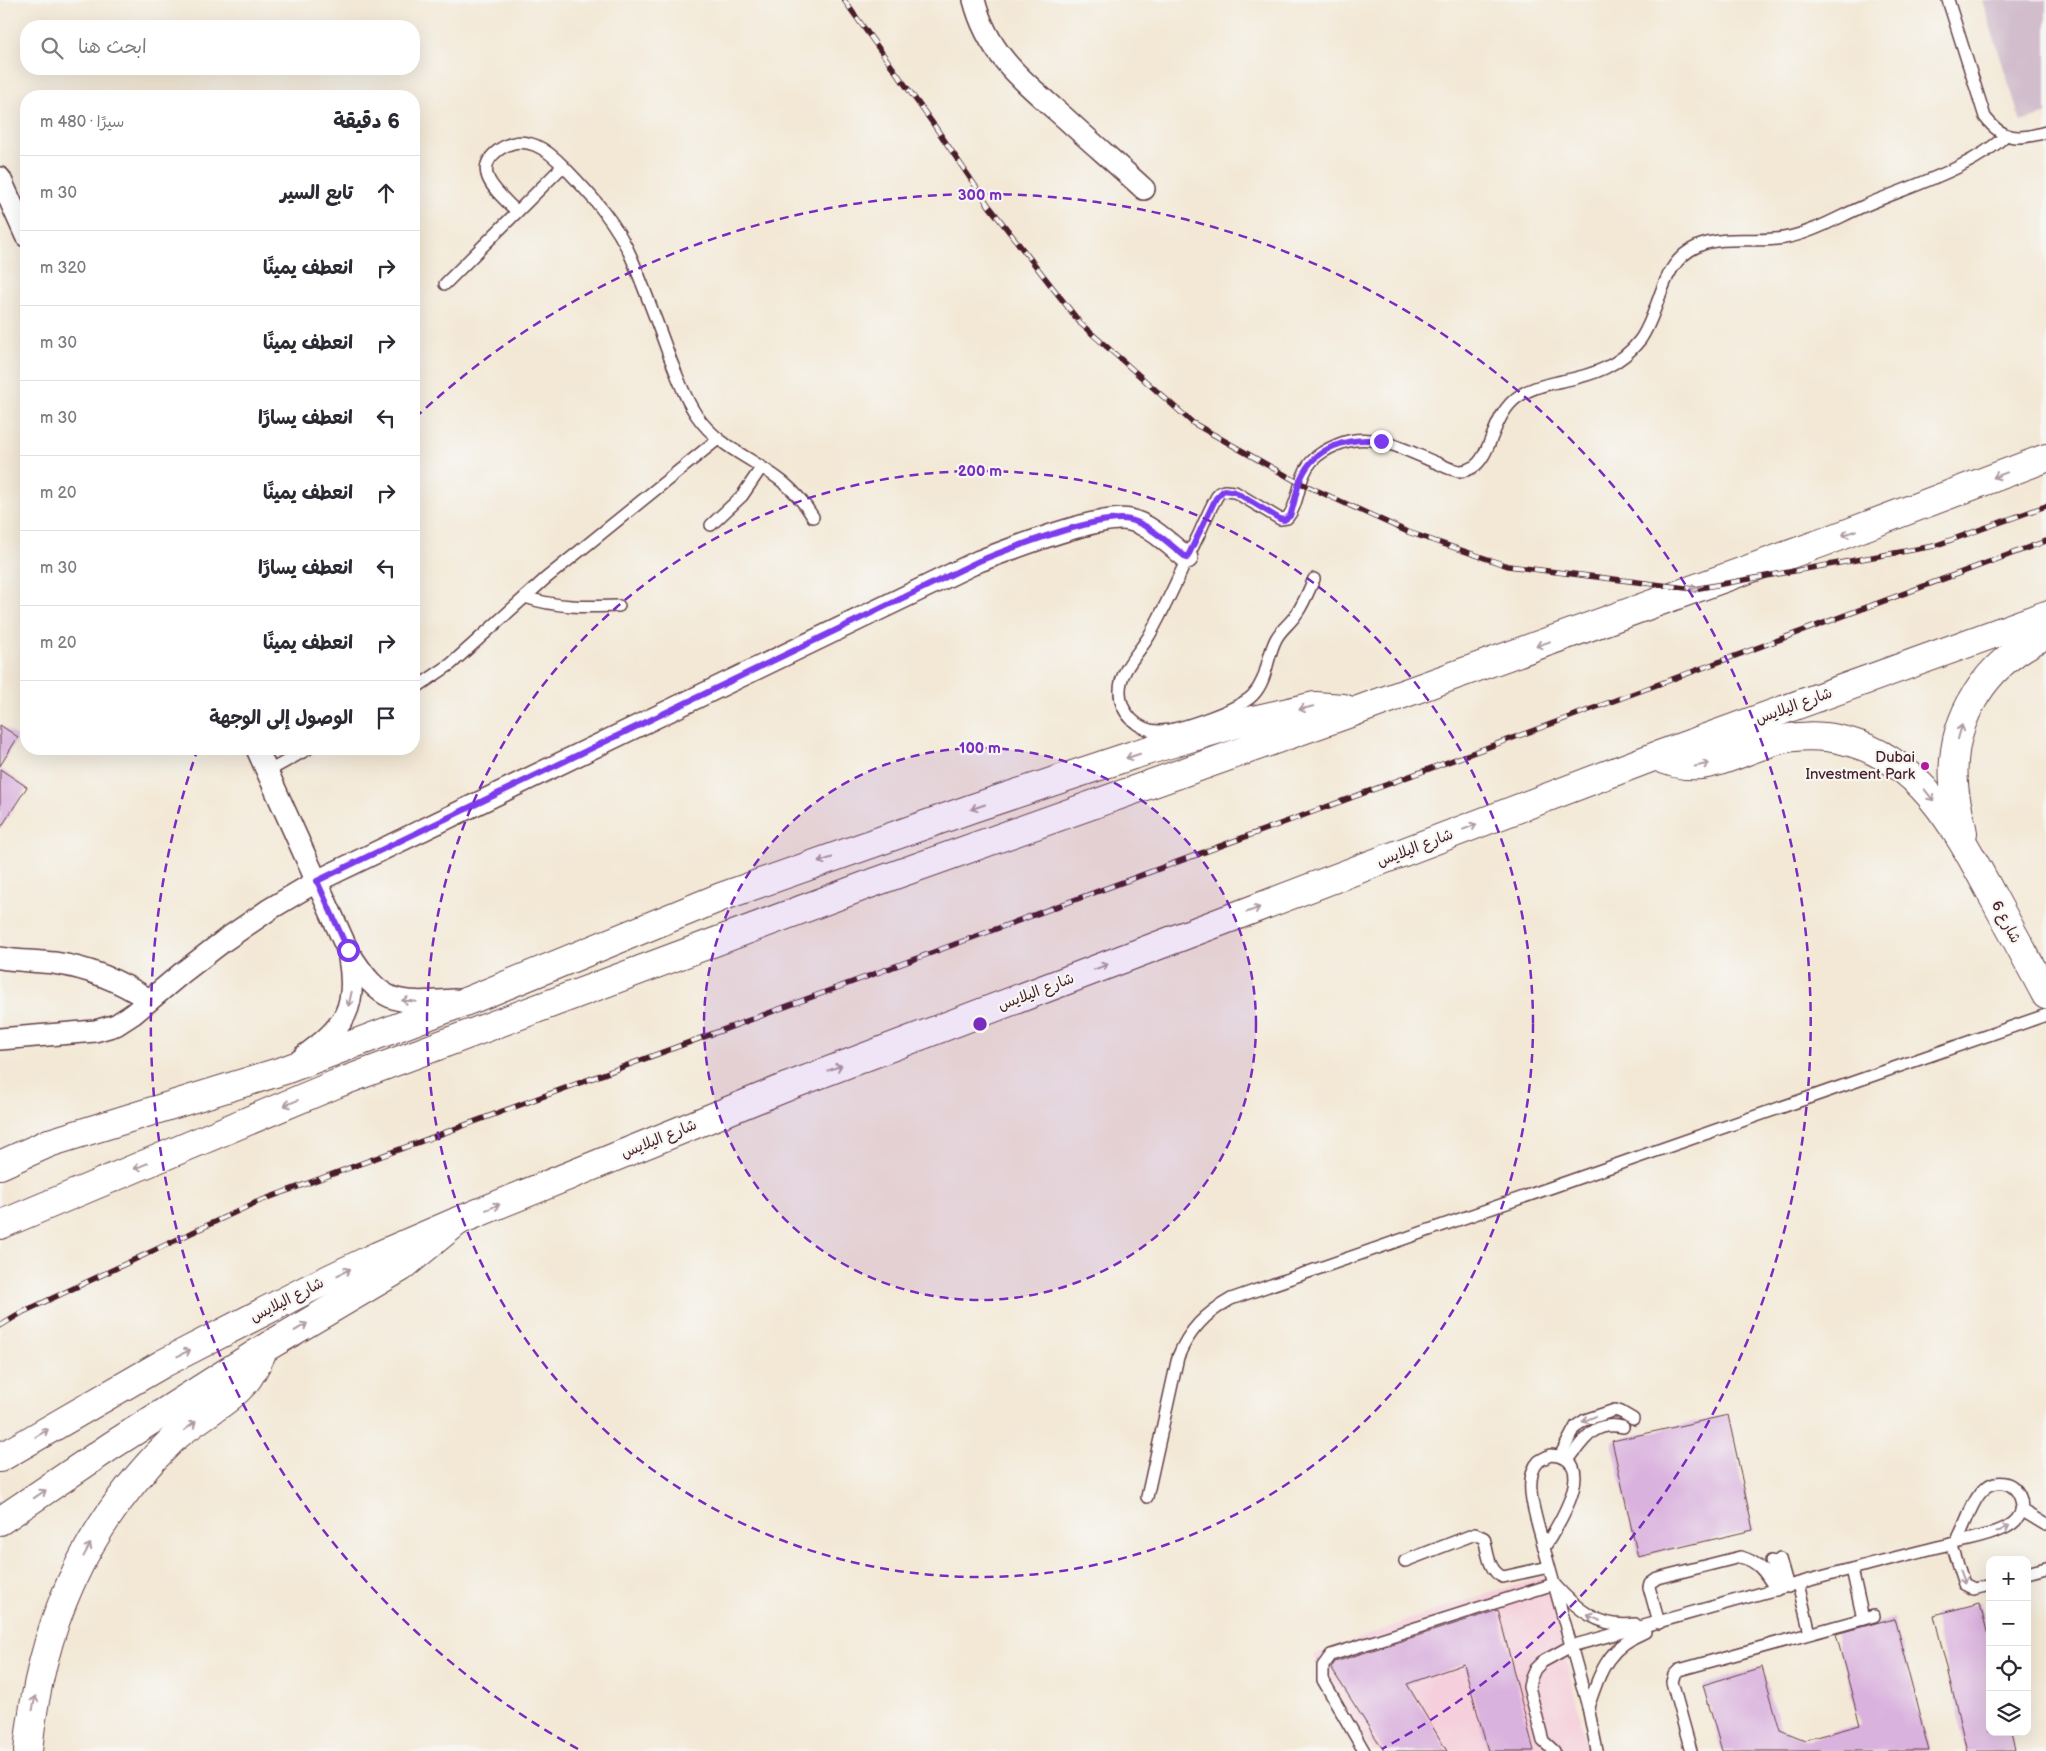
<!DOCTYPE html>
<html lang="ar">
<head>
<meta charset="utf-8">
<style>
	body { margin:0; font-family:"Balsamiq Sans","Playpen Sans Arabic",sans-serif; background:#f2f2f3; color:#2b2b33; direction:rtl }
	.controls { position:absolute; right:15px; bottom:15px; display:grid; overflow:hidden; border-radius:10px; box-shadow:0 5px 20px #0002 }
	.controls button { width:45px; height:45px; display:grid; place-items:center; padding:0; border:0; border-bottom:1px solid #e1e1e2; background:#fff; color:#2b2b33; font:25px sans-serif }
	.stop { position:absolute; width:15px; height:15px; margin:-11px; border:4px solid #7c3aed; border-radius:50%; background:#fff }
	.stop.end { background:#7c3aed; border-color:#fff; box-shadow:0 1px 5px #0008 }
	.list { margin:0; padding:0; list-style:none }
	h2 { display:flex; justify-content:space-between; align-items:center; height:65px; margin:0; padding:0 20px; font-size:21px }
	h2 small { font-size:16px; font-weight:400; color:#7c7c81 }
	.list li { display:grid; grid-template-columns:32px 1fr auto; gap:15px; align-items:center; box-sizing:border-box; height:75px; padding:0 20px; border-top:1px solid #e1e1e2 }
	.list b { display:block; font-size:19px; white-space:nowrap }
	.list em { font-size:16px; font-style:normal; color:#7c7c81 }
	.icon { flex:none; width:28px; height:28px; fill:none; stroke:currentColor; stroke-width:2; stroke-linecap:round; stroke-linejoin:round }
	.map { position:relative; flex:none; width:2046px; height:1751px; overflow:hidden; direction:ltr }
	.search { position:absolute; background:#fff; box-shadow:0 5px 20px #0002; left:20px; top:20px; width:400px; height:55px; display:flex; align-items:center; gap:12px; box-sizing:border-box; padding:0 18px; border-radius:20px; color:#7c7c81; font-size:19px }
	.panel { position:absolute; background:#fff; box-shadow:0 5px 20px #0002; left:20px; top:90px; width:400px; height:665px; border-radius:20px; direction:rtl }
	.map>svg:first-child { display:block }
	.built { fill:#f5cfdb }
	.industrial { fill:#d1bdcc }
	.building { fill:#dab2de }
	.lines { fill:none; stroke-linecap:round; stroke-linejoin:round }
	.service-casing { stroke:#633d44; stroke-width:14 }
	.minor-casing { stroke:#633d44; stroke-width:24 }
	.tertiary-casing { stroke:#633d44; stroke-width:30 }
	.trunk-casing { stroke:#633d44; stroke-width:30 }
	.motorway-casing { stroke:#633d44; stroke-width:30 }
	.service { stroke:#fff; stroke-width:11 }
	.minor { stroke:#fff; stroke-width:21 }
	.tertiary { stroke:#fff; stroke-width:28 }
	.trunk { stroke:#fff; stroke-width:28 }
	.motorway { stroke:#fff; stroke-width:28 }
	.rail-casing { stroke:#4a1f2b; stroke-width:5.5 }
	.rail { stroke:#f6f6f2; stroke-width:4; stroke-dasharray:11; stroke-linecap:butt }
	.oneway { stroke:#ae9aa0 }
	.route { stroke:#7c3aed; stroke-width:6 }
	.ring { fill:none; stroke:#7b2cbf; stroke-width:2.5; stroke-dasharray:9 6 }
	.poi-dot { fill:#b5179e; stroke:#f6f6f2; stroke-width:2 }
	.labels { text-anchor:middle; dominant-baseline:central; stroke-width:4.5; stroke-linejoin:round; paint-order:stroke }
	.street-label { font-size:15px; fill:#4a1f2b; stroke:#f6f6f2 }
	.poi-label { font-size:15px; fill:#4a1f2b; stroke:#f6f6f2; text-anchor:end }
	.centre { fill:#7b2cbf; stroke:#f6f6f2; stroke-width:2.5 }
	.ring-label { font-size:15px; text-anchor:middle; font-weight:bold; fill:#7b2cbf; stroke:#f6f6f2; stroke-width:4.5; stroke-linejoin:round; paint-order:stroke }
</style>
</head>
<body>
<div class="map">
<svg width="2046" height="1751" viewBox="0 0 2046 1751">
	<rect width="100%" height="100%" fill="#f6f6f2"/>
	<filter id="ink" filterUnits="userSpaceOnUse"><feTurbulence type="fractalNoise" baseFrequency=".02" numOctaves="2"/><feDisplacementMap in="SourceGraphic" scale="10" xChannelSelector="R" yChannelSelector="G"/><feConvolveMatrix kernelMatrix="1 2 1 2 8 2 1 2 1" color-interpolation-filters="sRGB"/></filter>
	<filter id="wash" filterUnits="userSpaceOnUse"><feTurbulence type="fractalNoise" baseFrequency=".0096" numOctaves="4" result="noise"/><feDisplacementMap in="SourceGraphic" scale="20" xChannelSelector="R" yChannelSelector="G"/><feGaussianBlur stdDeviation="1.12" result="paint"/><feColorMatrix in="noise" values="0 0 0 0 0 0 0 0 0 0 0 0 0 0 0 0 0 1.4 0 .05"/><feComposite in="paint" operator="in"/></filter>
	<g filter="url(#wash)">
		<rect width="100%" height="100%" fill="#f3e8d5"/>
		<!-- built -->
		<path class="built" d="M 1546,1576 L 1588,1751 L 1372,1751 L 1314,1656 L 1430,1612 Z"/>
		<!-- industrial -->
		<path class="industrial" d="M 1982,0 L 2046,0 L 2046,114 L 2021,122 Z"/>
		<g id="blocks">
			<!-- building -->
			<g class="building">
				<path d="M 0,725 L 18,737 L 0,766 Z"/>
				<path d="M 0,769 L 27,787 L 0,829 Z"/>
				<path d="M 1728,1415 L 1753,1530 L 1638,1557 L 1612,1441 Z"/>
				<path d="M 1980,1603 L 1990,1644 L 1990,1732 L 2011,1732 L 2015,1751 L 1967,1751 L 1934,1615 Z"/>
				<path d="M 1498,1610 L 1534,1751 L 1488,1751 L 1464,1664 L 1407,1684 L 1447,1751 L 1384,1751 L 1331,1668 L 1335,1662 Z"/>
				<path d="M 1894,1618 L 1929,1751 L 1722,1751 L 1703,1685 L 1762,1667 L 1780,1730 L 1805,1740 L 1860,1725 L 1836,1634 Z"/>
			</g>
		</g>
	</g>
	<g filter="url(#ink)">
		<use href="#blocks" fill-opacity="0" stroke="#633d44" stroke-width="1"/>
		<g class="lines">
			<defs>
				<g id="service">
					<path d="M 1948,0 L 1985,117 C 2003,141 2019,140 2046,132"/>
					<path d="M 517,212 C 500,194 468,171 500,149 C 525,132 548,150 565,168 C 592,196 617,223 632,259 C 646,292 658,325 670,358 C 678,378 685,399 697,416 C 719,448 755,459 784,483 C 796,493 805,504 813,517"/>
					<path d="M 445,284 L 563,166"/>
					<path d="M 711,525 L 742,496 L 761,468"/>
					<path d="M 1314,579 C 1309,590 1304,603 1297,613 C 1291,623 1281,629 1276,639 C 1266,658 1268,679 1253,695 C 1240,709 1178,731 1159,731 C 1138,731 1120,713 1120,692 C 1119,671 1139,653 1149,636 C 1168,603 1182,568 1199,534 C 1205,520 1211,506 1219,493 L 1224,491 L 1235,492 L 1280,519 L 1287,518 C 1300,504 1297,477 1312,461 C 1319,453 1329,448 1339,444 C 1372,431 1404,449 1434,462 C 1441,464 1448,469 1455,470 C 1461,472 1468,470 1473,467 C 1492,456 1492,414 1519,396 C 1532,387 1546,385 1562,381 C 1593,375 1620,366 1640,340 C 1662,309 1659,263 1698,246 C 1724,235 1756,243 1784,238 C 1813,233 1838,217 1864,206 C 1907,187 1972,169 2006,135"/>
					<path d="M 525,597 C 557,608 586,607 619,606"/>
					<path d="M 414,689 L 451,664 L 545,579 L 718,439"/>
					<path d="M 267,772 L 308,749"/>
					<path d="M 1550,1455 C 1603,1457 1557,1527 1544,1548 C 1539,1525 1520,1480 1539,1461 C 1542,1459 1547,1457 1550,1455 Z"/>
					<path d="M 1560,1456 L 1576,1426 L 1585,1420 L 1615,1410 L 1621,1412 L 1633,1419"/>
					<path d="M 1568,1460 C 1584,1440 1594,1420 1623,1427"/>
					<path d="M 1147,1497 L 1178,1357 C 1189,1330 1206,1313 1231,1299 L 2046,1015"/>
					<path d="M 2021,1510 L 2046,1525"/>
					<path d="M 1951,1544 L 1964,1584 L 1974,1589 L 1990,1585"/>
					<path d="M 1544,1548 L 1588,1707 L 1597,1751"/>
					<path d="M 1780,1559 L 1788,1587"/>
					<path d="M 1405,1561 L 1475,1534 L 1484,1538 C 1488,1552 1488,1571 1503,1577 L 1549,1567"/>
					<path d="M 1771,1561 L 1777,1584"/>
					<path d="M 1852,1569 L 1863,1619"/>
					<path d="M 2027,1573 L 2046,1568"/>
					<path d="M 1798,1584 L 1810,1633"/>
					<path d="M 1659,1623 L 1649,1587 L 1650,1583 L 1657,1578 L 1740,1557 C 1759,1561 1766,1574 1776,1590"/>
					<path d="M 1588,1707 C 1601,1670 1607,1648 1645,1632"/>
					<path d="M 1364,1751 L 1323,1680 L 1323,1666 L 1331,1655 L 1554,1584 C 1576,1609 1600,1629 1635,1624"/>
					<path d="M 1554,1751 L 1543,1741 L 1529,1687 L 1531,1678 L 1535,1669 L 1542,1662 L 1571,1646 C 1667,1620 1763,1592 1859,1567 C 1890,1559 1920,1551 1951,1544 C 1970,1539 1987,1537 2005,1528 C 2009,1526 2014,1523 2017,1519 C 2027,1507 2020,1486 2004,1483 C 1975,1478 1968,1523 1956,1542"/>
					<path d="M 1691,1751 L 1672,1682 L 1674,1675 L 1679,1670 L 1874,1616"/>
				</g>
				<g id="minor">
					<path d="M 974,0 C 988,55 1024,82 1065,118 C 1091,142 1118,165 1144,189"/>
					<path d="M 0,178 L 26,236"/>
					<path d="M 257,749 L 348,951 C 382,1005 394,1004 455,1000"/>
					<path d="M 0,958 C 18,961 36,961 54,963 C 89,968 119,980 149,1000"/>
					<path d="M 0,1039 L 95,1031 L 116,1025 L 133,1014 L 182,973 L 225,940 L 270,909 L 317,881 L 979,561 C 1009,550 1101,513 1130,520 C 1151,525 1170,545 1187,558"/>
					<path d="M 304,1056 C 344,1028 358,1008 349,958"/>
				</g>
				<g id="tertiary">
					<path d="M 1656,756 C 1701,779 1731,754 1775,741 C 1796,735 1821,735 1842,740 C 1920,757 1957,830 1992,895 C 2010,928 2028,961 2046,995"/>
					<path d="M 1963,833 C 1960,816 1955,800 1954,784 C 1949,718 1987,661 2046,635"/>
					<path d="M 49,1143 L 285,1070 L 475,998 L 721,897 L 973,808 L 1133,755 L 1236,724 L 1315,706 L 1343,708 L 1353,712"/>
				</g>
				<g id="trunk">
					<path d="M 0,1225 L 336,1084 L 867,885 L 1353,712 L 1824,542 L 2046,458"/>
					<path d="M 0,1458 L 164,1363 L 306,1290 L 377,1256 L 458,1221 L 789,1086 L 1656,756 L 2046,615"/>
				</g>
				<g id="motorway">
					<path d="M 0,1165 L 49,1143"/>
					<path d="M 0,1521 L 111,1446 L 265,1348 L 402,1267 L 458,1221"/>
					<path d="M 28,1751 C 40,1628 83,1527 172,1440 C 194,1419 226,1405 246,1381 C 252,1373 257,1363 261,1355"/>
				</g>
			</defs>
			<!-- service casing -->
			<use href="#service" class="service-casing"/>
			<!-- minor casing -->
			<use href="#minor" class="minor-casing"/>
			<!-- tertiary casing -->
			<use href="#tertiary" class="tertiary-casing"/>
			<!-- trunk casing -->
			<use href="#trunk" class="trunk-casing"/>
			<!-- motorway casing -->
			<use href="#motorway" class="motorway-casing"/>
			<!-- service -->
			<use href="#service" class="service"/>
			<!-- minor -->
			<use href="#minor" class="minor"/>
			<!-- tertiary -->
			<use href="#tertiary" class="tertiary"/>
			<!-- trunk -->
			<use href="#trunk" class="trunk"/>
			<!-- motorway -->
			<use href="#motorway" class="motorway"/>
			<defs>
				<g id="rail">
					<path d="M 844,0 L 934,125 L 989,206 L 1081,324 L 1193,423 L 1294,480 L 1408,532 L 1508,566 L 1694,589 L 1934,546 L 2046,506"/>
					<path d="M 0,1326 L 23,1312 L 257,1202 L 2046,541"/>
				</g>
			</defs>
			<!-- rail casing -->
			<use href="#rail" class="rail-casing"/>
			<!-- rail -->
			<use href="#rail" class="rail"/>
		</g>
		<!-- one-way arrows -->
		<defs><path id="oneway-shaft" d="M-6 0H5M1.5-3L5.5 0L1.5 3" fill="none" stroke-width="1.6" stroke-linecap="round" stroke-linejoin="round" transform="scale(1.25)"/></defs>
		<g class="oneway">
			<use href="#oneway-shaft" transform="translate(2000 475) rotate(159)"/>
			<use href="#oneway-shaft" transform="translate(1849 533) rotate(159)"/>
			<use href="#oneway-shaft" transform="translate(1696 588) rotate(160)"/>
			<use href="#oneway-shaft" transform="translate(1543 644) rotate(160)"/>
			<use href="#oneway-shaft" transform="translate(1306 708) rotate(167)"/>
			<use href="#oneway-shaft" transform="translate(1960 732) rotate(-74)"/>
			<use href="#oneway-shaft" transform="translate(1133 756) rotate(162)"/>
			<use href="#oneway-shaft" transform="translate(1702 765) rotate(-12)"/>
			<use href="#oneway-shaft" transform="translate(1929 795) rotate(51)"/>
			<use href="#oneway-shaft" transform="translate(978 807) rotate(161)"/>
			<use href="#oneway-shaft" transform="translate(1470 827) rotate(-21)"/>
			<use href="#oneway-shaft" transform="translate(825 860) rotate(161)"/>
			<use href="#oneway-shaft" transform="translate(1253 910) rotate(-21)"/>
			<use href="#oneway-shaft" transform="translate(1101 967) rotate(-21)"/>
			<use href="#oneway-shaft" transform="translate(350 999) rotate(103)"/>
			<use href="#oneway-shaft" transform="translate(409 1001) rotate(-174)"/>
			<use href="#oneway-shaft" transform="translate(835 1068) rotate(-21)"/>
			<use href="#oneway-shaft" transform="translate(291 1103) rotate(157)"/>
			<use href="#oneway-shaft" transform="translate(141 1166) rotate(157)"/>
			<use href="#oneway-shaft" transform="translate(493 1207) rotate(-22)"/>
			<use href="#oneway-shaft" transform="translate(344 1272) rotate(-26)"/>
			<use href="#oneway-shaft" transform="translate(301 1327) rotate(-31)"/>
			<use href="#oneway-shaft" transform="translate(184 1353) rotate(-27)"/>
			<use href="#oneway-shaft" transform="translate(1589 1419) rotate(158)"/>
			<use href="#oneway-shaft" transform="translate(190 1426) rotate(-37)"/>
			<use href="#oneway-shaft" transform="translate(42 1433) rotate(-31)"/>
			<use href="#oneway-shaft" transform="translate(40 1494) rotate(-34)"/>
			<use href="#oneway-shaft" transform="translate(2003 1529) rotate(-28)"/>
			<use href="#oneway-shaft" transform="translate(87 1550) rotate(-62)"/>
			<use href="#oneway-shaft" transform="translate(1962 1577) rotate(69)"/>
			<use href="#oneway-shaft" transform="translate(1594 1618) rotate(-157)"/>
			<use href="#oneway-shaft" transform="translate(34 1703) rotate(-79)"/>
		</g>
	</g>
	<g class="lines" filter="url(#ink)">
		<!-- route -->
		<path class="route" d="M 348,950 L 317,881 L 979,561 C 1009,549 1101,513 1130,520 C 1151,525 1170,545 1187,558 L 1216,498 L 1224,490 L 1235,492 L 1280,519 L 1284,520 L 1290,516 C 1295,503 1296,490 1301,478 C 1315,446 1349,437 1381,441"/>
	</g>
	<!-- distance rings -->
	<circle cx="980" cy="1024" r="276" fill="#7b2cbf" fill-opacity=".12"/>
	<g class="ring">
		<circle cx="980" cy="1024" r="276"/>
		<circle cx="980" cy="1024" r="553"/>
		<path d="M578 1749A829 829 0 0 1 196 754M415 418A829 829 0 1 1 1382 1749"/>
	</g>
	<!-- markers -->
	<circle class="poi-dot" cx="1925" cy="766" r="5"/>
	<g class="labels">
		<!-- street labels -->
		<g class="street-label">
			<text transform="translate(1794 706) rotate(-20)">شارع اليلايس</text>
			<text transform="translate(1415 848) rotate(-21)">شارع اليلايس</text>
			<text transform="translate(2006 922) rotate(62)">شارع 6</text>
			<text transform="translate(1036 992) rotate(-21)">شارع اليلايس</text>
			<text transform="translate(659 1139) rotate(-22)">شارع اليلايس</text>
			<text transform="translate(287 1300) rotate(-27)">شارع اليلايس</text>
		</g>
		<!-- poi labels -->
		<g class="poi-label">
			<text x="1915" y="757">Dubai<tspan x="1915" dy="17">Investment Park</tspan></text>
		</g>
	</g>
	<circle cx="980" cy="1024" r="8" class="centre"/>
	<g class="ring-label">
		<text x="980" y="200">300 m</text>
		<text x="980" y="476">200 m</text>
		<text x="980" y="753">100 m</text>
	</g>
</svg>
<div class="controls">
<button>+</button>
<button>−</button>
<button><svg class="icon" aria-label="locate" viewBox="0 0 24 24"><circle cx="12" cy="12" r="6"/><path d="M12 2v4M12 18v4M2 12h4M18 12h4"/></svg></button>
<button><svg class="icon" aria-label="layers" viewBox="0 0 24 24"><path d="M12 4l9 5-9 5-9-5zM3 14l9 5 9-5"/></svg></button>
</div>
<div class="stop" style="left:348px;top:950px"></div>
<div class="stop end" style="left:1381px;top:441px"></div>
<div class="search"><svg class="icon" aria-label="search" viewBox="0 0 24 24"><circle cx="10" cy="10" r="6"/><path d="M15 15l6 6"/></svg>ابحث هنا</div>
<section class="panel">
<h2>6 دقيقة<small>سيرًا · 480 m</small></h2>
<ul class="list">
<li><svg class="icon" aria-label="ahead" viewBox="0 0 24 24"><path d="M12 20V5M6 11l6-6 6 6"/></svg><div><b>تابع السير</b></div><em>30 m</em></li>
<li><svg class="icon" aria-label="right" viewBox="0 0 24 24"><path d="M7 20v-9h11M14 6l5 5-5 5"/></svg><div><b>انعطف يمينًا</b></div><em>320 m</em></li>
<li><svg class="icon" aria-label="right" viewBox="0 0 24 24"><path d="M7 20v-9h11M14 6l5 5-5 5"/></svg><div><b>انعطف يمينًا</b></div><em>30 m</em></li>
<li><svg class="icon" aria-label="left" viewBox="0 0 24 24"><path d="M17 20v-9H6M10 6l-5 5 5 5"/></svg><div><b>انعطف يسارًا</b></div><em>30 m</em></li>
<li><svg class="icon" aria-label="right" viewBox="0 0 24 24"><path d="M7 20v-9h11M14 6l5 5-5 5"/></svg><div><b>انعطف يمينًا</b></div><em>20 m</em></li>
<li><svg class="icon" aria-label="left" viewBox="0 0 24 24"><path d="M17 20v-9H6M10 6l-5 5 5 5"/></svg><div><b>انعطف يسارًا</b></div><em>30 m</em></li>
<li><svg class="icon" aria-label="right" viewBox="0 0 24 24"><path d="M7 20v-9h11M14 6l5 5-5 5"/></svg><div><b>انعطف يمينًا</b></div><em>20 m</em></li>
<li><svg class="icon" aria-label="arrive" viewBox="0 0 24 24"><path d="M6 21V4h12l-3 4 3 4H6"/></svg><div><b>الوصول إلى الوجهة</b></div></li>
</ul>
</section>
</div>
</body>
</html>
